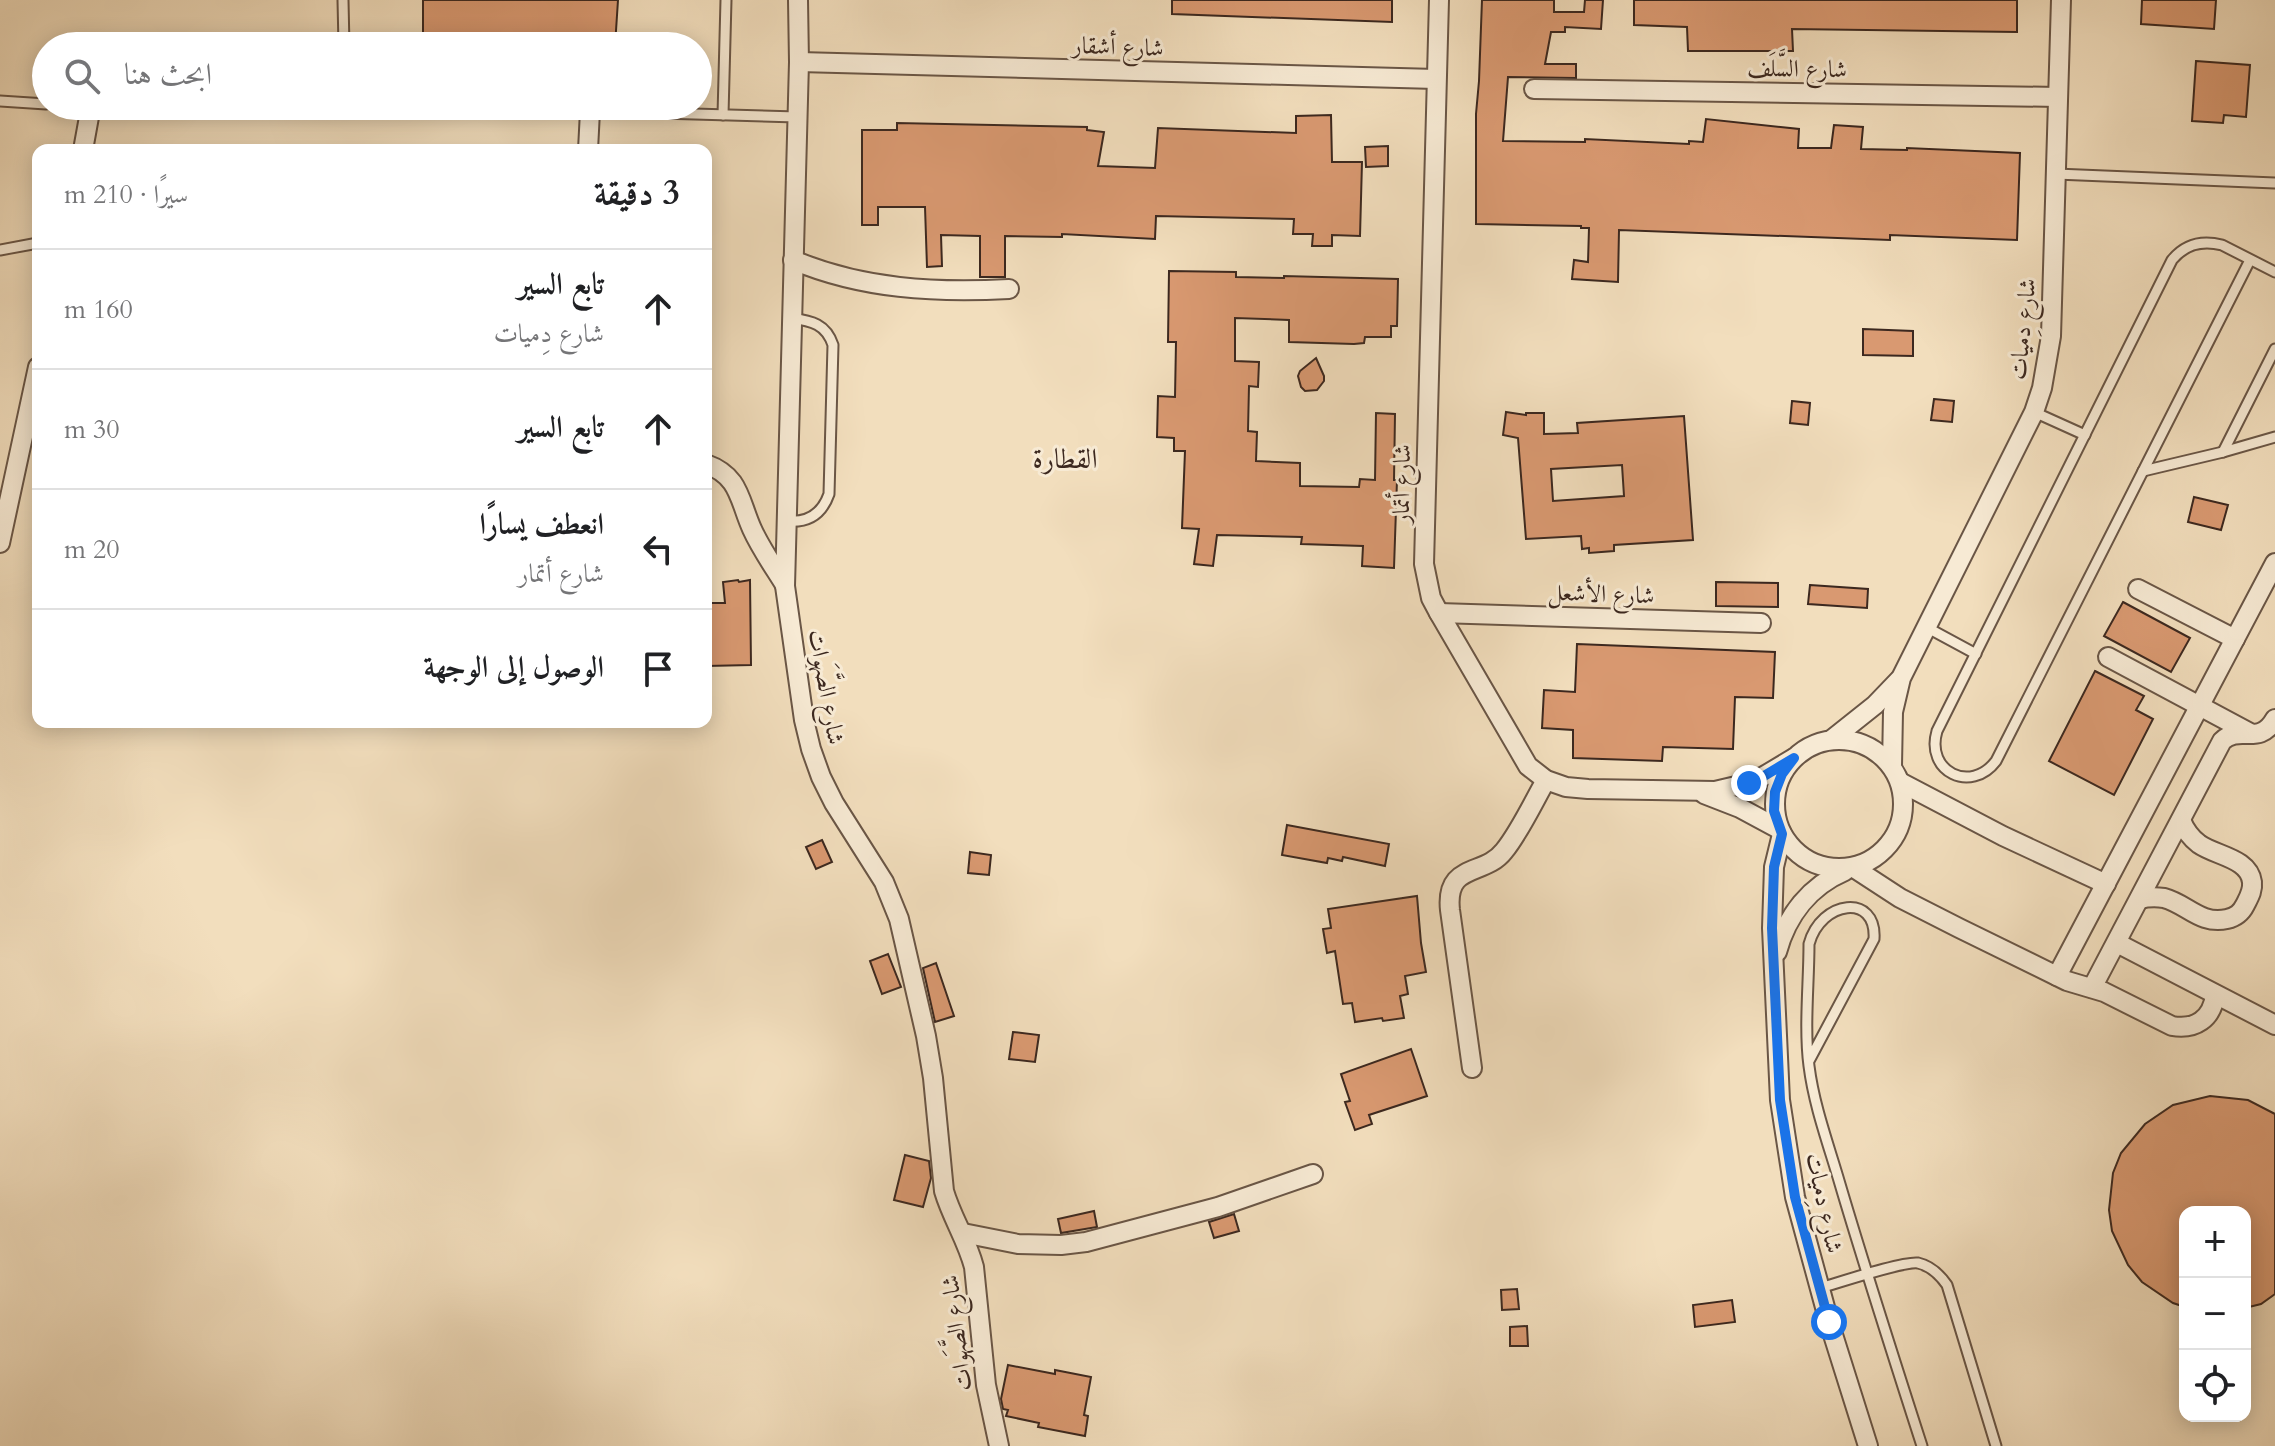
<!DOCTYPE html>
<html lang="ar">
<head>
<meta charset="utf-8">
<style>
	body { margin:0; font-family:Cardo,Amiri,serif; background:#f2f2f2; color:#202124; direction:rtl }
	.controls { position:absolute; right:24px; bottom:24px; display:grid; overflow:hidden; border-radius:16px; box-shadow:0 4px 20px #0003 }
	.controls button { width:72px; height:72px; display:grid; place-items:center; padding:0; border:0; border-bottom:2px solid #e0e0e0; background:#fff; color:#202124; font:40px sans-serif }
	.stop { position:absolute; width:24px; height:24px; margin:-18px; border:6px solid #1a73e8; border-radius:50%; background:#fff }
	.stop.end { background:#1a73e8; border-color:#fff; box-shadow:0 2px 8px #0008 }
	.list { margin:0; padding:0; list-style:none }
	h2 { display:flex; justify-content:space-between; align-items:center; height:104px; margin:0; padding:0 32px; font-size:34px }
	h2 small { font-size:26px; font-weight:400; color:#757577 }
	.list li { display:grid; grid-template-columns:52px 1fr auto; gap:24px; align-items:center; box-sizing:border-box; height:120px; padding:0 32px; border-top:2px solid #e0e0e0 }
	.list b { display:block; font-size:30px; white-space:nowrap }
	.list p { margin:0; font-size:26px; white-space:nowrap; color:#757577 }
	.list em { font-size:26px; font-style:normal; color:#757577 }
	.icon { flex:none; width:44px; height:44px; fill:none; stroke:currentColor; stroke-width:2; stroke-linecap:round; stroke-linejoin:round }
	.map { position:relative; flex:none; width:2275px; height:1446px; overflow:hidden; direction:ltr }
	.search { position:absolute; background:#fff; box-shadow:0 4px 20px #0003; left:32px; top:32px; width:680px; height:88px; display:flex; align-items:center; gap:20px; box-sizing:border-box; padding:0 28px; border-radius:44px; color:#757577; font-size:30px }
	.panel { position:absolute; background:#fff; box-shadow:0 4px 20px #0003; left:32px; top:144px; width:680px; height:584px; border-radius:16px; direction:rtl }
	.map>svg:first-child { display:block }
	.building { fill:#d99971; stroke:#3c281f; stroke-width:2; fill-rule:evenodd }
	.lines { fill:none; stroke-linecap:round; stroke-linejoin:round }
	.lane-casing { stroke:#6a5646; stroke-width:13 }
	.street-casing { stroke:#6a5646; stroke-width:22 }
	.lane { stroke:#f7ead4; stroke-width:9 }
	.street { stroke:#f7ead4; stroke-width:18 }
	.route { stroke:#1a73e8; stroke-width:10 }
	.labels { text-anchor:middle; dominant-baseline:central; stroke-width:6; stroke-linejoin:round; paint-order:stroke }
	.street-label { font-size:24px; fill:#3c281f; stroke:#f7ead4 }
	.quarter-label { font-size:28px; fill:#3c281f; stroke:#f7ead4 }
</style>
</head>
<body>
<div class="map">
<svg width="2275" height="1446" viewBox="0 0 2275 1446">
	<rect width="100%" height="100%" fill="#f2debd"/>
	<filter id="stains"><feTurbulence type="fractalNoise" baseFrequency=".0025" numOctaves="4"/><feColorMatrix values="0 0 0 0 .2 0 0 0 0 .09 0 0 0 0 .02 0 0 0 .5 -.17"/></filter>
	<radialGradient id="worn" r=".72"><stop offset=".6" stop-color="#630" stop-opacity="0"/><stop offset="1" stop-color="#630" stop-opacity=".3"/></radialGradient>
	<!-- building -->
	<g class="building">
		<path d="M 423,0 L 618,0 L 615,46 L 423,46 Z"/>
		<path d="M 1172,0 L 1392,0 L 1392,22 L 1172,14 Z"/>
		<path d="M 1482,0 L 1554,0 L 1554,12 L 1584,12 L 1585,0 L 1603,0 L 1601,29 L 1565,27 L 1565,32 L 1551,32 L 1545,64 L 1576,64 L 1576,78 L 1508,77 L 1503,141 L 1585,142 L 1585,139 L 1689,144 L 1689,141 L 1703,142 L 1706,119 L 1799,129 L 1798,148 L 1831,148 L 1834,125 L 1863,127 L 1861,149 L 1907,150 L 1907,148 L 2020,153 L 2017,240 L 1890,235 L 1890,240 L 1619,230 L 1618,282 L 1572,279 L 1574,260 L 1588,262 L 1589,228 L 1581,228 L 1581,226 L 1476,224 L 1476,114 L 1479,81 Z"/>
		<path d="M 1634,0 L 2017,0 L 2017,32 L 1792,29 L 1793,51 L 1688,51 L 1687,27 L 1634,25 Z"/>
		<path d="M 2142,0 L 2216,0 L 2214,29 L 2141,24 Z"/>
		<path d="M 2196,61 L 2250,65 L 2246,117 L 2224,115 L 2223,123 L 2192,121 Z"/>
		<path d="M 1331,115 L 1332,162 L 1362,162 L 1360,236 L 1332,235 L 1332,246 L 1312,246 L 1313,234 L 1293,234 L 1294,219 L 1156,216 L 1155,239 L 1062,234 L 1062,237 L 1005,236 L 1005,277 L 980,277 L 980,236 L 941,235 L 942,266 L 927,267 L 925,207 L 878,207 L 878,225 L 862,225 L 862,130 L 897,130 L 897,123 L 1087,127 L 1087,130 L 1104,132 L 1098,166 L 1155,168 L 1158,128 L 1296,133 L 1296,116 Z"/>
		<path d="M 1388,146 L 1388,166 L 1366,167 L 1365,147 Z"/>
		<path d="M 1169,271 L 1236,272 L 1236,277 L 1284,278 L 1284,276 L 1398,279 L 1397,326 L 1391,326 L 1391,337 L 1365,337 L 1364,343 L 1354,344 L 1289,342 L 1289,320 L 1235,318 L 1235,361 L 1259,362 L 1258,387 L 1249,386 L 1248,431 L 1257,432 L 1256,461 L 1300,463 L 1300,486 L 1359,487 L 1360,479 L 1375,480 L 1376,413 L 1395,414 L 1394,480 L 1397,480 L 1394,568 L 1362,566 L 1363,546 L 1301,544 L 1302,537 L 1217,535 L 1213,566 L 1194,564 L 1199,529 L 1182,528 L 1185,451 L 1174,451 L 1174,438 L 1157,437 L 1158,396 L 1175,397 L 1176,342 L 1168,342 Z"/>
		<path d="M 1863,329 L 1913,331 L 1913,356 L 1863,355 Z"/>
		<path d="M 1316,358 L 1324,376 L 1324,381 L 1317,390 L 1305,391 L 1301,387 L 1298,376 L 1300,371 Z"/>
		<path d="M 1934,399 L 1954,401 L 1952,422 L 1931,420 Z"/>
		<path d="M 1792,401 L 1810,403 L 1808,425 L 1790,423 Z"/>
		<path d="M 1506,412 L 1526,415 L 1526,413 L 1544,413 L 1544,434 L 1578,433 L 1577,423 L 1684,416 L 1693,540 L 1614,545 L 1614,551 L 1589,553 L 1589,548 L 1582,549 L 1581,536 L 1526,539 L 1518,438 L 1503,435 ZM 1622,465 L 1624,496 L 1553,501 L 1551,469 Z"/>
		<path d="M 2194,497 L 2228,505 L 2221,530 L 2188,522 Z"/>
		<path d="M 738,580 L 739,582 L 750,580 L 751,665 L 706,666 L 706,603 L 725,603 L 723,582 Z"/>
		<path d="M 1716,582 L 1778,583 L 1778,607 L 1716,606 Z"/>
		<path d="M 1810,585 L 1868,589 L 1867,608 L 1808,604 Z"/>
		<path d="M 2123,602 L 2190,638 L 2171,672 L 2104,636 Z"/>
		<path d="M 1577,644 L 1775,652 L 1773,698 L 1735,697 L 1733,749 L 1663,747 L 1662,761 L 1573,758 L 1573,730 L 1542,728 L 1544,690 L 1575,692 Z"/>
		<path d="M 2095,671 L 2144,696 L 2136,710 L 2153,719 L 2114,795 L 2049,761 Z"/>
		<path d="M 1287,825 L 1389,844 L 1385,866 L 1343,857 L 1342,861 L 1328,858 L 1327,863 L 1282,855 Z"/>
		<path d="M 822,840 L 832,862 L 816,869 L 806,847 Z"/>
		<path d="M 970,852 L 991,855 L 989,875 L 968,873 Z"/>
		<path d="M 1417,896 L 1421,943 L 1426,972 L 1405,976 L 1408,994 L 1400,996 L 1404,1018 L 1383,1021 L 1382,1018 L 1355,1022 L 1352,1003 L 1343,1004 L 1335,951 L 1327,953 L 1323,929 L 1331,928 L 1328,909 Z"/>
		<path d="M 888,954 L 901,987 L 882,994 L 870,961 Z"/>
		<path d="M 936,963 L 954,1016 L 935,1022 L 923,968 Z"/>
		<path d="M 1013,1032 L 1039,1035 L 1035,1062 L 1009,1059 Z"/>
		<path d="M 1411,1049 L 1427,1096 L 1369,1115 L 1372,1124 L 1355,1130 L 1345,1102 L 1350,1101 L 1341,1074 Z"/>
		<path d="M 2210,1096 L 2248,1100 L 2275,1114 L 2275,1294 L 2261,1304 L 2245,1308 L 2245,1212 L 2185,1212 L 2185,1307 L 2173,1303 L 2142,1282 L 2128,1265 L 2112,1231 L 2109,1210 L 2113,1173 L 2121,1153 L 2145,1124 L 2173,1105 Z"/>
		<path d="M 905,1155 L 929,1161 L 931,1178 L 923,1207 L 894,1200 Z"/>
		<path d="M 1094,1211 L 1097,1227 L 1061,1233 L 1058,1219 Z"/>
		<path d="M 1234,1214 L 1239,1231 L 1214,1238 L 1209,1222 Z"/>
		<path d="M 1517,1289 L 1519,1309 L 1502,1310 L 1501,1290 Z"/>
		<path d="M 1732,1300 L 1735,1322 L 1695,1327 L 1693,1305 Z"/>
		<path d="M 1527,1326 L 1528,1346 L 1510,1346 L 1510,1327 Z"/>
		<path d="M 1008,1365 L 1055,1374 L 1055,1370 L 1091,1377 L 1084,1415 L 1088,1416 L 1085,1436 L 1038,1427 L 1039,1423 L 1006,1416 L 1008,1410 L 1003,1409 L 1001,1399 Z"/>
	</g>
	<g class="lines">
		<defs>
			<g id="lane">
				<path d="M 343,0 L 344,46"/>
				<path d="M 0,101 L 46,104"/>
				<path d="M 98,106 L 163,110 L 590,111 L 797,117"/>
				<path d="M 723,115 L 726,0"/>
				<path d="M 2056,174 L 2275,183"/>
				<path d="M 0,250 L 38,243"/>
				<path d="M 2250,260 L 1996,761 C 1971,794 1925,772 1937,731 L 2172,260 C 2185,244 2202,240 2222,245 L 2275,272"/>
				<path d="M 2034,412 L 2085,435"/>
				<path d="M 2223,452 L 2275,349"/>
				<path d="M 2143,471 L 2223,452 L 2275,437"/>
				<path d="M 787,521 C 808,523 822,514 829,494 L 833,345 C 826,324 812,321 791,318"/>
				<path d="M 1926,627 L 1976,654"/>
				<path d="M 1809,1061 L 1874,939 C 1877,893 1821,900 1809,944 C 1809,984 1804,1027 1809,1066 C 1814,1106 1829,1146 1840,1184 C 1866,1272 1894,1359 1922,1446"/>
				<path d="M 1820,1288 C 1838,1283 1903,1261 1918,1263 C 1931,1266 1940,1275 1947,1285 L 1996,1446"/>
			</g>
			<g id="street">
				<path d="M 798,0 L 799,62 L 785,586 L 804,720 L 811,749 L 821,777 L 834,803 L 884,882 L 899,919 L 926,1036 L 933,1078 L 944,1191 C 952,1218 967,1240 974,1267 L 986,1385 L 999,1446"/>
				<path d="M 1439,0 L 1424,564 L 1431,598 L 1439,613 L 1517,747 L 1528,766 L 1546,780 L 1566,787 L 1588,789 L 1715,791 L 1749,783 L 1764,776 L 1794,758"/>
				<path d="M 799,62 L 1436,79"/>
				<path d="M 1534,89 L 2058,97"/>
				<path d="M 83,150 L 91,106"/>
				<path d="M 588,150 L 590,111"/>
				<path d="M 793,260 C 862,289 935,293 1009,289"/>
				<path d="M 706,464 C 740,476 739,500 752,529 C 761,549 774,567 785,585"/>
				<path d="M 0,543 L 38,367"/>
				<path d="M 2138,589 L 2235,639"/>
				<path d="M 1439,613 L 1761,623"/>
				<path d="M 2108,657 L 2250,733"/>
				<circle cx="1839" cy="804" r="64"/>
				<path d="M 1831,740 L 1875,705 L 1899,680"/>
				<path d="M 1892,766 L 1893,712 L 1901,678 L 2034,412 L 2042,388 L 2051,336 L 2061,0"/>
				<path d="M 1900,782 L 2003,836 L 2106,884"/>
				<path d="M 1704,794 L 1740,808 L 1779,829"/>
				<path d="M 1782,834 L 1774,867 L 1772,928 L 1780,1100 L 1795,1197 L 1829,1322 L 1868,1446"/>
				<path d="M 1854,868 L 1900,898 L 1959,928 L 2067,981 L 2104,992 L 2172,1026 C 2195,1030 2212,1019 2215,995"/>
				<path d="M 2140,899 C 2148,897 2156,897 2164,898 C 2187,904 2200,925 2227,919 C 2236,917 2241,913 2245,905 C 2249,897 2253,891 2252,882 C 2249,858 2216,856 2199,844 C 2191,838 2185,830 2181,820"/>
				<path d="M 2117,943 L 2275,1025"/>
				<path d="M 1777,952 C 1787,915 1810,886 1845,871"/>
				<path d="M 2057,976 L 2275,563"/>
				<path d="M 2092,988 L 2222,741 C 2240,724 2259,747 2275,719"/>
				<path d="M 1472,1068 L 1450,910 C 1445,862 1484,877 1504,851 C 1519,833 1534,801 1546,780"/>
				<path d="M 963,1233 L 1018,1244 L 1061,1245 L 1086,1242 L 1218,1207 L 1313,1174"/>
			</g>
		</defs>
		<!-- lane casing -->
		<use href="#lane" class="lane-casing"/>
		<!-- street casing -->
		<use href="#street" class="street-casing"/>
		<!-- lane -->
		<use href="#lane" class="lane"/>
		<!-- street -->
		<use href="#street" class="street"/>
	</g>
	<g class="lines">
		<!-- route -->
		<path class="route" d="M 1749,783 L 1764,776 L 1794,758 L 1782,774 L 1775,792 L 1774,811 L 1782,834 L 1774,867 L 1772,928 L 1780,1100 L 1795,1197 L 1829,1322"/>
	</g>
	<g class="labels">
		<!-- street labels -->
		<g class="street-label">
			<text transform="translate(1118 47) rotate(2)">شارع أشقار</text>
			<text transform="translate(1797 69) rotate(1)">شارع السَّلَف</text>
			<text transform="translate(2023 329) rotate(-84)">شارع دِميات</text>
			<text transform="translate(1402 484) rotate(-89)">شارع أتمار</text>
			<text transform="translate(1601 594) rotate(2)">شارع الأشعل</text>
			<text transform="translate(826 687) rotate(80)">شارع الصَّهَوات</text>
			<text transform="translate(1824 1203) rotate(78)">شارع دِميات</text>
			<text transform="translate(957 1333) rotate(-97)">شارع الصَّهَوات</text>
		</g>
		<!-- quarter labels -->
		<g class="quarter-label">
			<text x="1065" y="459">القطارة</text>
		</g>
	</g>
	<rect width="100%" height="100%" filter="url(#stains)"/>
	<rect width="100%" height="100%" fill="url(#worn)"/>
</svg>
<div class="controls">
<button>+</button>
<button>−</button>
<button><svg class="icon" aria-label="locate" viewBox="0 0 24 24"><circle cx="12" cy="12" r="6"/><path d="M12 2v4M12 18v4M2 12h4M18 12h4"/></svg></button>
</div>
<div class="stop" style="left:1829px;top:1322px"></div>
<div class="stop end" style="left:1749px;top:783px"></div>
<div class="search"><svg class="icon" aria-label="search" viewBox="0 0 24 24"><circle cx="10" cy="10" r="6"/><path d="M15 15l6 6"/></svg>ابحث هنا</div>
<section class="panel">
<h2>3 دقيقة<small>سيرًا · 210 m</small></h2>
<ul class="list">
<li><svg class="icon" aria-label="ahead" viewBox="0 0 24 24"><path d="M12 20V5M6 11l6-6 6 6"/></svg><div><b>تابع السير</b><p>شارع دِميات</p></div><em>160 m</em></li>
<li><svg class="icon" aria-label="ahead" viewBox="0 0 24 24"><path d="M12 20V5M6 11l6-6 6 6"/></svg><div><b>تابع السير</b></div><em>30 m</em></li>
<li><svg class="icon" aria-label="left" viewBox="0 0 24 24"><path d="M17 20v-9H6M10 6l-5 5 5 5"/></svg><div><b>انعطف يسارًا</b><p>شارع أتمار</p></div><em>20 m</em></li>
<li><svg class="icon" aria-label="arrive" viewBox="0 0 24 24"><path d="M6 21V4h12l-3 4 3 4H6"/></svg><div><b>الوصول إلى الوجهة</b></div></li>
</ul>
</section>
</div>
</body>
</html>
